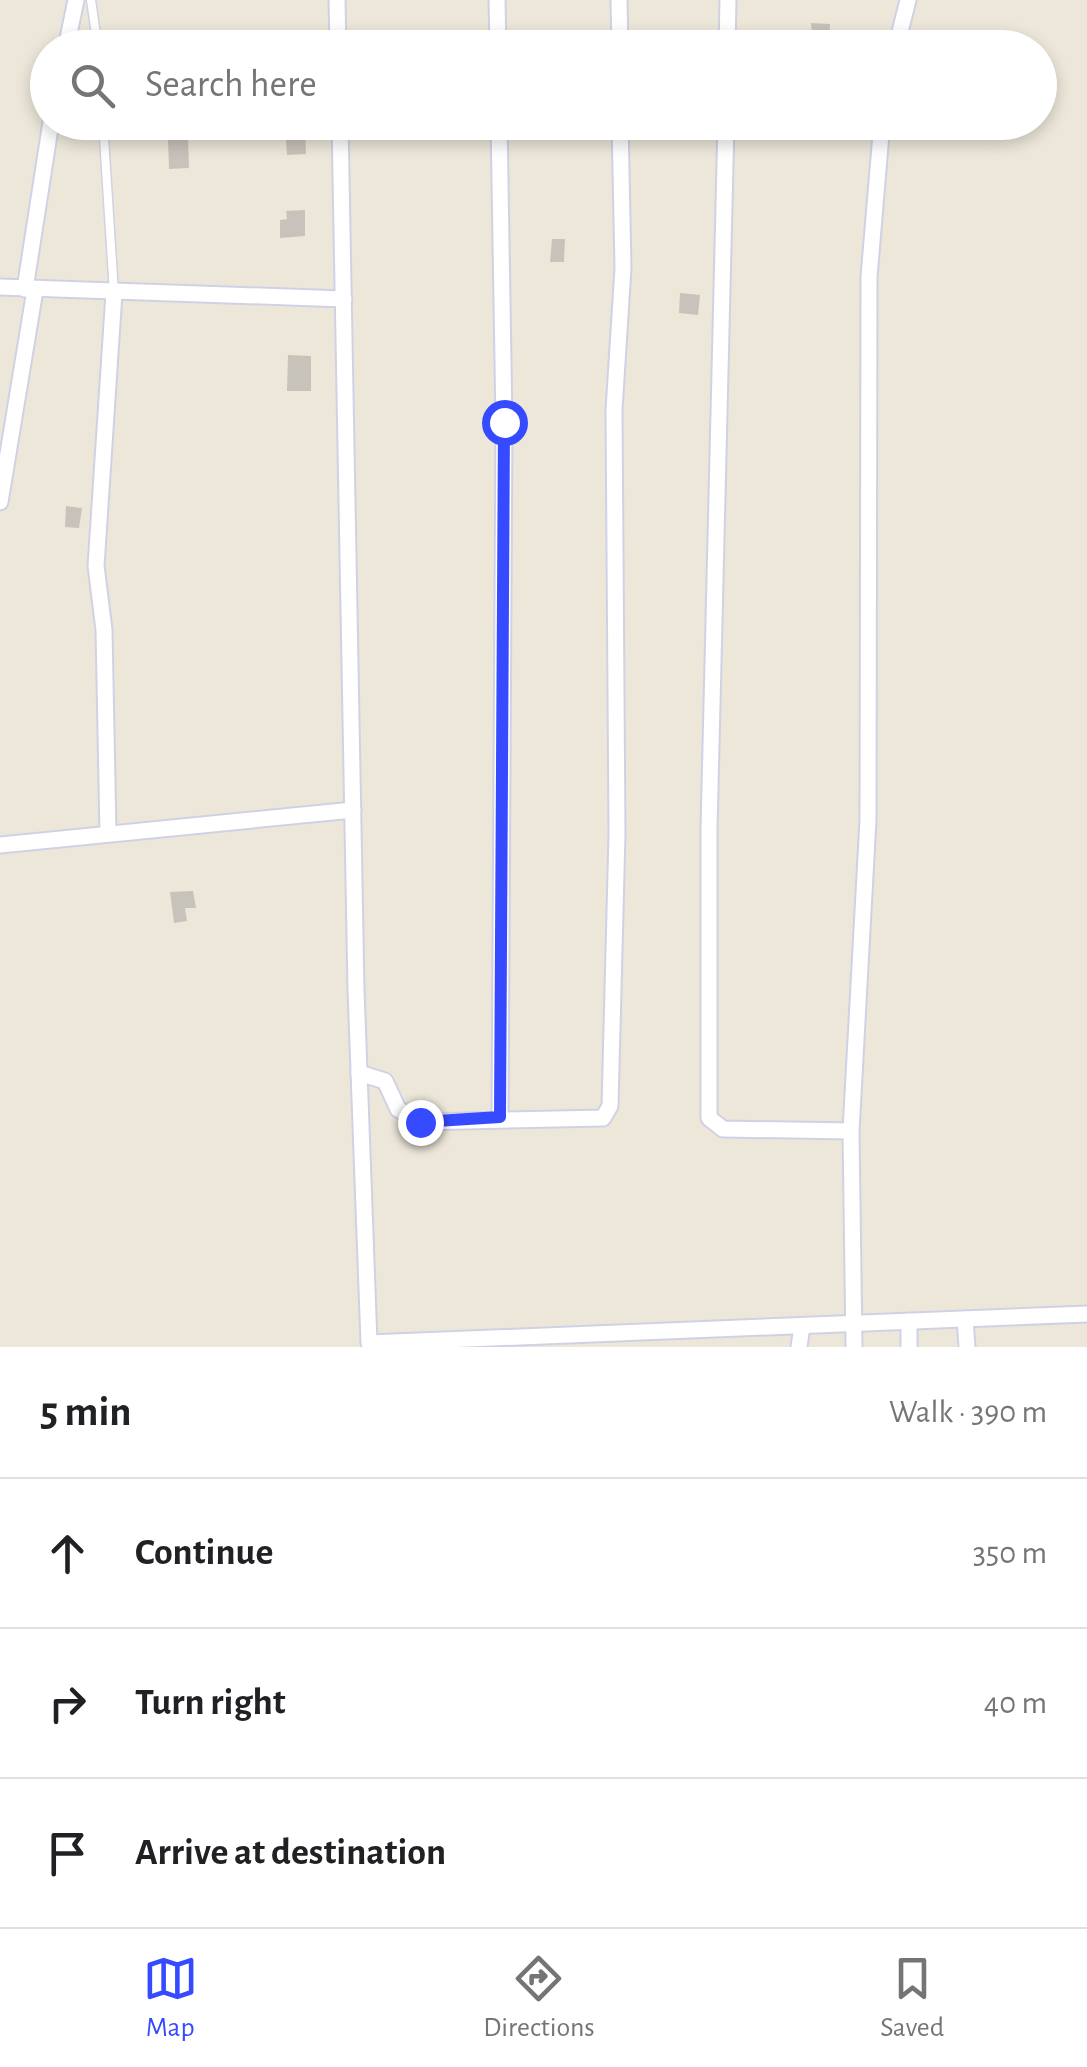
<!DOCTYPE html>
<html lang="en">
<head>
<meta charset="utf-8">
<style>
	body { margin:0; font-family:"Alegreya Sans",sans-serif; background:#f2f2f2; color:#202124 }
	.stop { position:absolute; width:30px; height:30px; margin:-22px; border:8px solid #364aff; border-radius:50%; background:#fff }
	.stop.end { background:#364aff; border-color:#fff; box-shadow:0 2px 10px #0008 }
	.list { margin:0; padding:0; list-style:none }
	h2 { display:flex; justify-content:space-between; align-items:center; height:130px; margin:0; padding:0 40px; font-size:42px }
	h2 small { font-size:32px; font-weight:400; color:#757577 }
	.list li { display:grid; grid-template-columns:65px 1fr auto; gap:30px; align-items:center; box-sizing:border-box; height:150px; padding:0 40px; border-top:2px solid #e0e0e0 }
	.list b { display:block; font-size:38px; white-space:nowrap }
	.list em { font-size:32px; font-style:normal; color:#757577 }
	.icon { flex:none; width:55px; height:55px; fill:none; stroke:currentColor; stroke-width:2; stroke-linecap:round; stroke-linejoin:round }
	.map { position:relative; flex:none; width:1087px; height:1347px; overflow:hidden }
	.search { position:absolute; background:#fff; box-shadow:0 5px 15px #0003; left:30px; right:30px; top:30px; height:110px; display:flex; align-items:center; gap:25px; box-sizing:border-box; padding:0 35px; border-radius:55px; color:#757577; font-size:38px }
	.sheet { height:580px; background:#fff }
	nav { display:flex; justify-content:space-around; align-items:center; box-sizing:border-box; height:140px; border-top:2px solid #e0e0e0; background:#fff; font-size:28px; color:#757577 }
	nav a { display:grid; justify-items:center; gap:5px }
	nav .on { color:#364aff }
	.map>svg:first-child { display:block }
	.building { fill:#c8c3ba }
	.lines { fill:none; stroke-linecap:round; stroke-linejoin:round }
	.lane-casing { stroke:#d0d2e4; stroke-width:11 }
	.street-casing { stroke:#d0d2e4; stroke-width:19 }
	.lane { stroke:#fff; stroke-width:8 }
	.street { stroke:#fff; stroke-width:15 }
	.route { stroke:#364aff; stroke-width:12 }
</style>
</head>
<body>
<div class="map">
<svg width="1087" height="1347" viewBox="0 0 1087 1347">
	<rect width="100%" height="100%" fill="#ede7da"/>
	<!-- building -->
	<g class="building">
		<path d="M 811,23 L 830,24 L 829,48 L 804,48 L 805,36 L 812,37 Z"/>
		<path d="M 285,127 L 305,127 L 306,154 L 287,155 Z"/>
		<path d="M 188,138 L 189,168 L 169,169 L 168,139 Z"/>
		<path d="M 305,210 L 305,236 L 280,238 L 280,220 L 287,219 L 286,211 Z"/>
		<path d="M 552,239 L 565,239 L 564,262 L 550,262 Z"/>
		<path d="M 680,293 L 700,295 L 698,315 L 679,313 Z"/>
		<path d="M 288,355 L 311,356 L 311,391 L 287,391 Z"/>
		<path d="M 66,506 L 82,508 L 79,528 L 65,527 Z"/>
		<path d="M 193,891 L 196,908 L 185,908 L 187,921 L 174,923 L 170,892 Z"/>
	</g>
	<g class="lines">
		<defs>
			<g id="lane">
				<path d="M 91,0 L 98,48"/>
				<path d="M 103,122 L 114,293"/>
			</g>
			<g id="street">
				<path d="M 337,0 L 338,48"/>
				<path d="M 497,0 L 498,48"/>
				<path d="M 619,0 L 620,48"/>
				<path d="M 66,48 L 76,0"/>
				<path d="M 727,48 L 728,0"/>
				<path d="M 896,48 L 908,0"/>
				<path d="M 340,122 L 356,990 L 369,1343 L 1087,1314"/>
				<path d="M 499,122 L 504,422 L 500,1117"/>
				<path d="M 726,122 L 709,829 L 709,1118 L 723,1129 L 851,1131"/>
				<path d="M 0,287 L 344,299"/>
				<path d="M 25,289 L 51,122"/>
				<path d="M 0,502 L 35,290"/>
				<path d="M 108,834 L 104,630 L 96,566 L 114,293"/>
				<path d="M 0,845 L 353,810"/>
				<path d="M 359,1073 L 385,1081 L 398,1109 L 420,1122 L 603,1118 L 610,1106 L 617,834 L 614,410 L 623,268 L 620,122"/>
				<path d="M 965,1319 L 967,1347"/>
				<path d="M 799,1347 L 802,1326"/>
				<path d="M 854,1347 L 851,1131 L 868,820 L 869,277 L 882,122"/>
				<path d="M 909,1347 L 909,1321"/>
			</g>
		</defs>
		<!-- lane casing -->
		<use href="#lane" class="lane-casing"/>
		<!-- street casing -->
		<use href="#street" class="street-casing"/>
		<!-- lane -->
		<use href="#lane" class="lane"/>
		<!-- street -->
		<use href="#street" class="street"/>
	</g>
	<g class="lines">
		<!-- route -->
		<path class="route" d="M 420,1122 L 500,1117 L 504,422"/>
	</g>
</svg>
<div class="stop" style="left:504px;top:422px"></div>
<div class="stop end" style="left:420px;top:1122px"></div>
<div class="search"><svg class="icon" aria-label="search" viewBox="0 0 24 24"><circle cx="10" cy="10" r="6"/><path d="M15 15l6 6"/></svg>Search here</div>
</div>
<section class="sheet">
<h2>5 min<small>Walk · 390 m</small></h2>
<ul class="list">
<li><svg class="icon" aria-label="ahead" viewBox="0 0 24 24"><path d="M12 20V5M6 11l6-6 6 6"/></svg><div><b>Continue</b></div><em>350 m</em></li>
<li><svg class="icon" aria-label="right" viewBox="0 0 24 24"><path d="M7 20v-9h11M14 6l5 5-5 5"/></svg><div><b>Turn right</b></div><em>40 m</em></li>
<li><svg class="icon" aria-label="arrive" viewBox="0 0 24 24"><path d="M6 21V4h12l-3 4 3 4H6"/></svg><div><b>Arrive at destination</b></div></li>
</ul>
</section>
<nav>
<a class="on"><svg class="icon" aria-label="map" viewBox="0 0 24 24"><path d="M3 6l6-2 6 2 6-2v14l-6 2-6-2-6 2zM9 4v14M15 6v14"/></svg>Map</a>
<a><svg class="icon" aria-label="directions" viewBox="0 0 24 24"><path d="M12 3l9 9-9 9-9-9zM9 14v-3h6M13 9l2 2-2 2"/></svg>Directions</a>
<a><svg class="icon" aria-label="saved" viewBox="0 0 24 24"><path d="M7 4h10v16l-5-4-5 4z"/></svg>Saved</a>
</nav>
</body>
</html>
